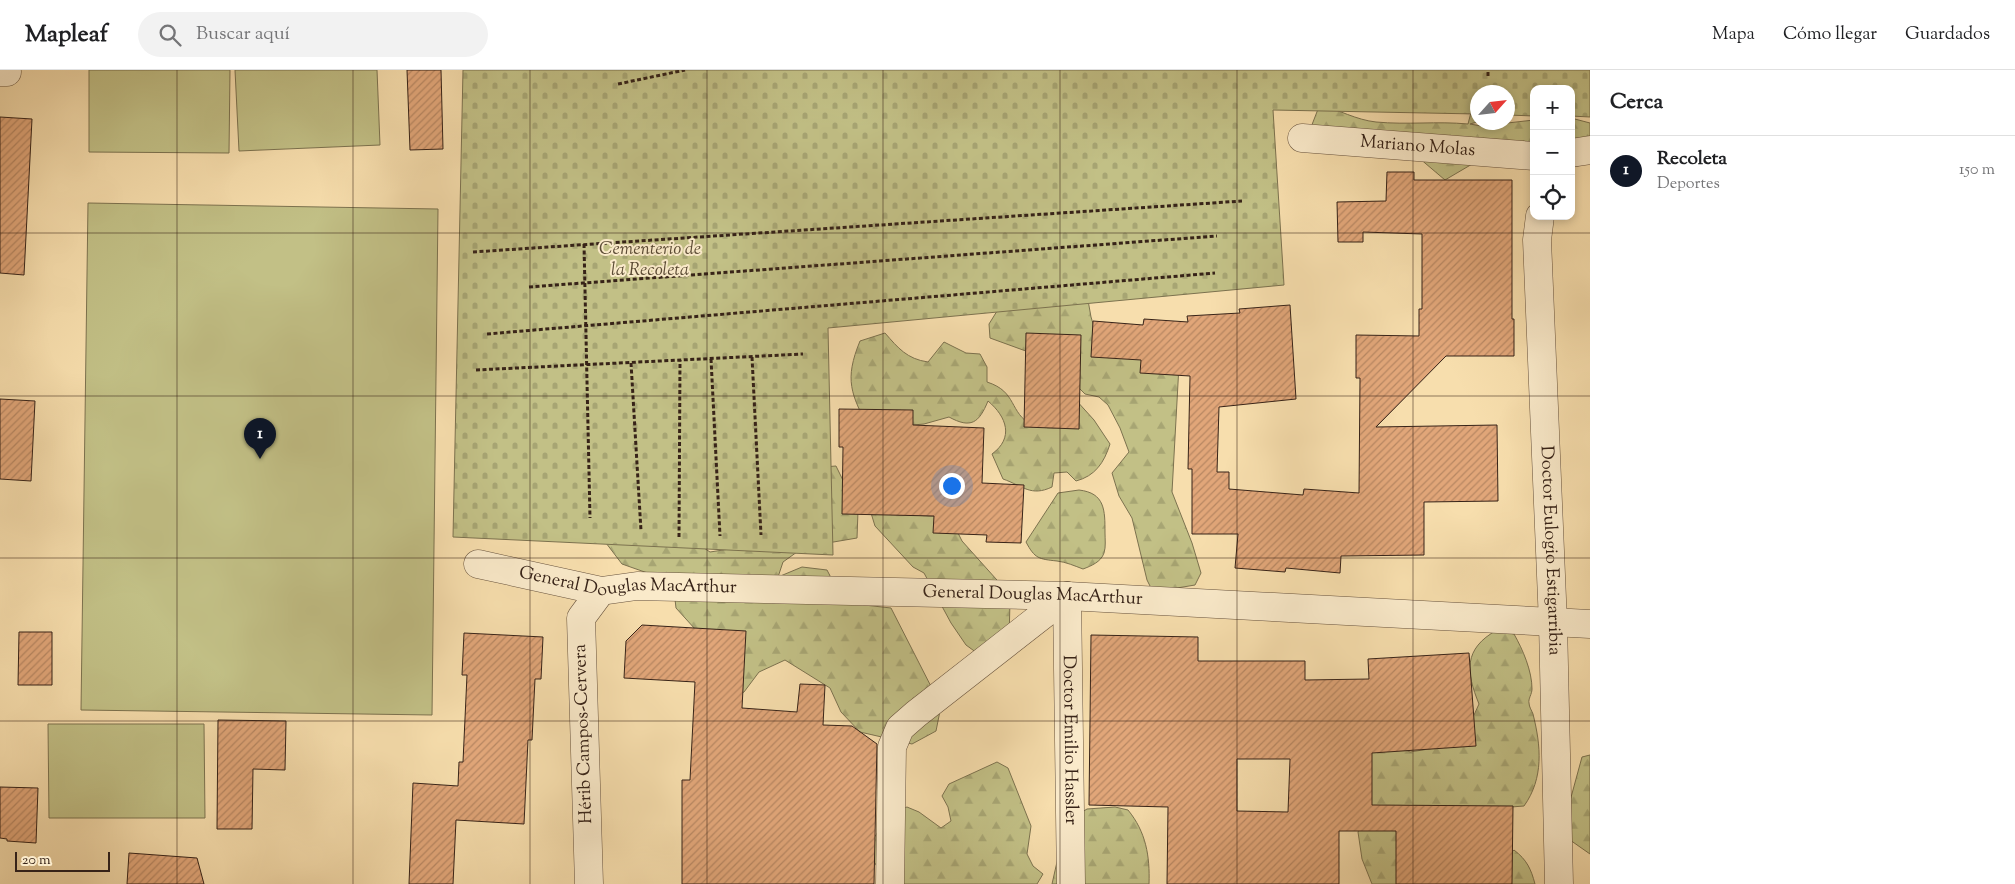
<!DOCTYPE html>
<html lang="es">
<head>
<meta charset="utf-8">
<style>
	body { margin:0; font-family:"Sorts Mill Goudy",serif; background:#f2f2f2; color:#202124 }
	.controls { position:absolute; right:15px; top:15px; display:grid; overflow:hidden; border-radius:10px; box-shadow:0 2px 8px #0003 }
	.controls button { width:45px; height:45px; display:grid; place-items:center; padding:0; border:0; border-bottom:1px solid #e0e0e0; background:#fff; color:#202124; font:25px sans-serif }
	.compass { position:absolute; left:1470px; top:15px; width:45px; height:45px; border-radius:50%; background:#fff; box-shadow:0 2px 8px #0003; rotate:63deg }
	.scale { position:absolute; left:15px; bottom:12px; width:95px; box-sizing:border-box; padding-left:5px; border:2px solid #372318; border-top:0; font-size:14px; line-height:18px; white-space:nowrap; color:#372318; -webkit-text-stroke:4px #faeaca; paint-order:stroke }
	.you { position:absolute; left:951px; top:415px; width:18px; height:18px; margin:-12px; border:4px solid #fff; border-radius:50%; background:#1a73e8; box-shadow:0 0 0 8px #1a73e833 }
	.badge { display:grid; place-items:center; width:32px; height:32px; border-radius:50%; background:#111827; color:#fff; font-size:16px; font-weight:700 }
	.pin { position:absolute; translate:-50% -41px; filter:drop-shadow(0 1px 2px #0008) }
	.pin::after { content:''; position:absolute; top:26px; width:18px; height:15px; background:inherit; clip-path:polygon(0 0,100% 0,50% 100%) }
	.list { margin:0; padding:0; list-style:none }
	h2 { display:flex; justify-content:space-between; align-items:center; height:65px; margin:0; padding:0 20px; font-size:21px }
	h2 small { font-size:16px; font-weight:400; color:#757577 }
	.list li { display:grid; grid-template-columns:32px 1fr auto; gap:15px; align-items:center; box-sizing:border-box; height:70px; padding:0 20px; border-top:1px solid #e0e0e0 }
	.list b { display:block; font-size:19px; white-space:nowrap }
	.list p { margin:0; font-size:16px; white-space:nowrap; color:#757577 }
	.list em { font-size:16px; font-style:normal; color:#757577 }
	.icon { flex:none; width:28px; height:28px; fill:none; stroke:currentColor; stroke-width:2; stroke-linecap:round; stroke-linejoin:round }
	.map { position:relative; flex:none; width:1590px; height:814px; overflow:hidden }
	header { display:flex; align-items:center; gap:30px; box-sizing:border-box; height:70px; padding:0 25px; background:#fff; border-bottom:1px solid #e0e0e0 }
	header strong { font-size:24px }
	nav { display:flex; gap:28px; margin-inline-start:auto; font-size:18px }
	.search { width:350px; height:45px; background:#f2f2f2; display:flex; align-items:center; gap:12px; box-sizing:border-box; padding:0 18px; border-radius:28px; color:#757577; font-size:19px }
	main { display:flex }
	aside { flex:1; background:#fff }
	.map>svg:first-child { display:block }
	.forest { fill:url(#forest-firs); stroke:#7c724f }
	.cemetery { fill:url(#cemetery-stones); stroke:#7c724f }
	.park { fill:#c2c086; stroke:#7c724f }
	.building { fill:url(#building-hatch); stroke:#372318; fill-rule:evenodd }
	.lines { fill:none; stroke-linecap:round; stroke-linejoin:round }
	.minor-casing { stroke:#67523d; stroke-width:29 }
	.path { stroke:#372318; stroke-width:3; stroke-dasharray:4 2.5; stroke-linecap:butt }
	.minor { stroke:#faeaca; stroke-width:28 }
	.grid { fill:none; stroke:#372318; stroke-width:1; stroke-opacity:0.55 }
	.labels { text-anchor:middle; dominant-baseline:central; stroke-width:4; stroke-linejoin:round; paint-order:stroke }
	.street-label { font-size:18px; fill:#372318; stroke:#faeaca }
	.park-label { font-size:18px; font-style:italic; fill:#5a4a34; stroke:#faeaca }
</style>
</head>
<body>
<header>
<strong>Mapleaf</strong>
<div class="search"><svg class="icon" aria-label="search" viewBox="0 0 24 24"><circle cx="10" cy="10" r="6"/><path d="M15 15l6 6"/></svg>Buscar aquí</div>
<nav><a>Mapa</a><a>Cómo llegar</a><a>Guardados</a></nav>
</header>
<main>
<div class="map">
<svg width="1590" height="814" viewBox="0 0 1590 814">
	<defs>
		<pattern id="forest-firs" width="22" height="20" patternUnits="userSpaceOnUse" patternTransform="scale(1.25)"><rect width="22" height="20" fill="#c2c086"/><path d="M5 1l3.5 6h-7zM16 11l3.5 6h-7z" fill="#a7a573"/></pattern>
		<pattern id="cemetery-stones" width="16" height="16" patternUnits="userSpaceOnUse" patternTransform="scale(1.25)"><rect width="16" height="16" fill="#c2c086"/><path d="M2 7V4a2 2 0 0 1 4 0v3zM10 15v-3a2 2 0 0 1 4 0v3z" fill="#a7a573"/></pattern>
		<pattern id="building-hatch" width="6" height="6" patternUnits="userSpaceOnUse" patternTransform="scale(1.25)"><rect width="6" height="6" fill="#e1a679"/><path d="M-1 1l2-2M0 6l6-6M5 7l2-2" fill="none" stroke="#b78762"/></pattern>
	</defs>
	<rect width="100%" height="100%" fill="#f7dead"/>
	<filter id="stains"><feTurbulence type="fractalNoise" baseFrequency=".004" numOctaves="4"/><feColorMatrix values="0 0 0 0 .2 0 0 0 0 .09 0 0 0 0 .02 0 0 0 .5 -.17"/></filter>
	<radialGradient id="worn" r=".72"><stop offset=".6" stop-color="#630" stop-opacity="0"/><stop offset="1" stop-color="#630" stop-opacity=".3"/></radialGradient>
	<!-- forest -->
	<g class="forest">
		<path d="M 1482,0 L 1534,19 L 1508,22 L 1478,22 L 1477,52 L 1470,54 L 1481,56 L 1534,50 L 1534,84 L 1524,71 L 1479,90 L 1445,110 L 1412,82 L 1308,65 L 1320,34 C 1338,40 1357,50 1376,52 C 1407,55 1437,51 1468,54 Z"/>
		<path d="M 1571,48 L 1590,53 L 1590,83 L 1582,95 L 1571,97 Z"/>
		<path d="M 1086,219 L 1091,247 L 1095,260 L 1179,295 L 1172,422 L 1192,473 L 1201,503 L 1195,515 L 1153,522 L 1147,510 L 1132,448 L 1119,426 L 1112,403 L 1129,382 L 1120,358 L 1108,335 L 1099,327 L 1085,324 L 1057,296 L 1034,284 L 990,268 L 989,254 L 1002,233 Z"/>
		<path d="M 885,263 C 898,278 907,289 928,292 L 944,272 L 966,283 L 980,284 L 987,297 L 987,312 C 1018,322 1008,342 1033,356 L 1075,329 L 1094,350 L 1110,374 C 1104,393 1095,406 1076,411 L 1067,402 L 1054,403 L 1052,417 C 1031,427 1023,416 1003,409 L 992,384 C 1014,368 1007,347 988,331 C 979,353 971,359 949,347 L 924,354 L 869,359 C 851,324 844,310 860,271 Z"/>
		<path d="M 836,396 L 858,441 L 857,468 L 804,477 L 783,492 L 778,507 L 802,497 L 827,500 L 839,523 L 864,535 L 891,538 L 941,636 L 936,661 L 912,674 L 860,662 L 841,642 L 830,618 L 785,590 L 759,602 L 744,622 L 721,634 L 695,559 L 676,538 L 673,512 L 622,494 L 606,473 L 643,437 L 710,482 L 736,478 L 810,398 Z"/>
		<path d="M 1079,420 C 1105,423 1105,440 1105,463 C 1105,469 1106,477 1104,483 C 1101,492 1091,496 1083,499 C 1075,496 1066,492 1057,491 C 1039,489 1035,489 1026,472 L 1058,423 Z"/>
		<path d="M 871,443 L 950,447 L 962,471 L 1005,519 L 1010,531 L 1009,570 L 977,583 L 966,575 L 951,553 L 924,503 L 913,497 L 875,456 Z"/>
		<path d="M 1497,560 L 1514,564 C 1523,580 1532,601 1532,619 C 1532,624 1528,629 1529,633 C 1529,637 1532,641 1533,644 C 1541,676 1544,708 1524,736 L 1511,737 L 1415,814 L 1372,814 L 1362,789 L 1358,762 L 1369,738 L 1325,658 L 1399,676 L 1410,682 L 1435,678 L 1452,660 L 1474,645 L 1479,634 C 1466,602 1463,579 1497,560 Z"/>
		<path d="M 1590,685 L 1590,784 L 1570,770 L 1567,742 L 1582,687 Z"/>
		<path d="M 997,692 L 1008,698 L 1031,756 L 1027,784 L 1033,796 L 1043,804 L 1037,814 L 901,814 L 878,798 L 871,787 L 870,774 L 885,751 L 895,741 L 907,737 L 919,742 L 941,758 L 951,751 L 948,737 L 942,726 L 949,714 Z"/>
		<path d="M 1115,737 L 1128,740 C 1146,762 1150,786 1149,814 L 1052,814 L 1066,752 L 1087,739 Z"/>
		<path d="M 1514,780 C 1527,790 1531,799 1535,814 L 1499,814 L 1504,789 Z"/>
	</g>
	<!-- cemetery -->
	<path class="cemetery" d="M 463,0 L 1590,0 L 1590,47 L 1571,46 L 1571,19 L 1534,19 L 1534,46 L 1508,45 L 1508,22 L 1478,22 L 1477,44 L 1273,40 L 1284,215 L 828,258 L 833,485 L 453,467 Z"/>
	<!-- park -->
	<g class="park">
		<path d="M 89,0 L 230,0 L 229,83 L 89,82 Z"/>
		<path d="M 235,0 L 377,0 L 380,75 L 239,81 Z"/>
		<path d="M 88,133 L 438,139 L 432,645 L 81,640 Z"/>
		<path d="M 48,654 L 204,654 L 205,748 L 49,748 Z"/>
	</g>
	<!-- building -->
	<g class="building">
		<path d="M 407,0 L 441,0 L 443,79 L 410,80 Z"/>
		<path d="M 0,47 L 32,49 L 24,205 L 0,203 Z"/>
		<path d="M 1387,102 L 1414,102 L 1414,110 L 1512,110 L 1512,249 L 1514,249 L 1514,286 L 1446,286 L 1376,357 L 1497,355 L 1498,431 L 1424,432 L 1424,485 L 1341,486 L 1340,503 L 1286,498 L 1285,502 L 1235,498 L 1238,464 L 1192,464 L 1192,399 L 1188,399 L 1190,306 L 1140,303 L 1141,290 L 1091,287 L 1093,251 L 1143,255 L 1144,249 L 1188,252 L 1187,246 L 1240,243 L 1239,239 L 1290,235 L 1296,329 L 1219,337 L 1217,402 L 1229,402 L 1229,419 L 1303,425 L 1304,419 L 1359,423 L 1360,308 L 1356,308 L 1356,265 L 1419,266 L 1419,239 L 1422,239 L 1422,164 L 1363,162 L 1363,172 L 1338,172 L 1337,132 L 1386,131 Z"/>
		<path d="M 1026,263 L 1081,265 L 1079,359 L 1024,357 Z"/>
		<path d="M 0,329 L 35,331 L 31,411 L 0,409 Z"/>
		<path d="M 839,339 L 913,340 L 913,355 L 984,358 L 982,413 L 1024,415 L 1021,473 L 986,472 L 987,465 L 933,463 L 934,446 L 842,444 L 843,377 L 839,377 Z"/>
		<path d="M 642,555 L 746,561 L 742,638 L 797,642 L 800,614 L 825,615 L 823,655 L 852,656 L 877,674 L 874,814 L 682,814 L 682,710 L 690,710 L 695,612 L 624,608 L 626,571 Z"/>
		<path d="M 19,562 L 52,562 L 52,615 L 18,615 Z"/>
		<path d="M 464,563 L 543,567 L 541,609 L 535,609 L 532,670 L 528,670 L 524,754 L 456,750 L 453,814 L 409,814 L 413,713 L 458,716 L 459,692 L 463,692 L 467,605 L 462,605 Z"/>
		<path d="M 1091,565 L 1198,567 L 1198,591 L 1305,591 L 1305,610 L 1369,609 L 1368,589 L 1469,583 L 1476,676 L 1372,683 L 1372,735 L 1513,736 L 1512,814 L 1396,814 L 1396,761 L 1339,761 L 1339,814 L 1167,814 L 1168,737 L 1089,735 ZM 1237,689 L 1290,689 L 1288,742 L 1237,741 Z"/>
		<path d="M 218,650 L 286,651 L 285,700 L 253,699 L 252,759 L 217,759 Z"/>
		<path d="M 0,717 L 38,718 L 36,773 L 7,771 L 7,769 L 0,768 Z"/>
		<path d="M 129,783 L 197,788 L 204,814 L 127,814 Z"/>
	</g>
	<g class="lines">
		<defs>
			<g id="minor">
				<path d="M 0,2 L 7,2"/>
				<path id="s1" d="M 1302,68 L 1534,86"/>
				<path d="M 1571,83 L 1590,80"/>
				<path id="s2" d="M 1540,146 L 1537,170 L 1553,553 L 1559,814"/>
				<path id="s3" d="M 478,494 L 601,521 L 637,516 L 1067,526 L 1590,554"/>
				<path id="s4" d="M 1067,526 L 1071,814"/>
				<path d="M 589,814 L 581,548 L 601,521"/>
				<path d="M 890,814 L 892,677 L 900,658 L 916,644 L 1067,526"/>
			</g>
		</defs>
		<!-- minor casing -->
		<use href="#minor" class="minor-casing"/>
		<!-- path -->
		<g class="path">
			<path d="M 1488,6 L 1488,0"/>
			<path d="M 618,14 L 685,0"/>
			<path d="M 584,174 L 590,448"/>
			<path d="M 473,182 L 1242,131"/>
			<path d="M 529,217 L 1217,166"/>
			<path d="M 487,264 L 1215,203"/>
			<path d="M 752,287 L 761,465"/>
			<path d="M 711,289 L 720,466"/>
			<path d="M 631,293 L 641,461"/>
			<path d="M 476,300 L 803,284"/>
			<path d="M 679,467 L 680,290"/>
		</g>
		<!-- minor -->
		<use href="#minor" class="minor"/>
	</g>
	<!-- grid -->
	<path class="grid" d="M 177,0 L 177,814M 353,0 L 353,814M 530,0 L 530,814M 707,0 L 707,814M 883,0 L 883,814M 1060,0 L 1060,814M 1237,0 L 1237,814M 1413,0 L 1413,814M 0,163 L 1590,163M 0,326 L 1590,326M 0,488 L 1590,488M 0,651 L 1590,651"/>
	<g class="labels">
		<!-- street labels -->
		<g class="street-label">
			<text stroke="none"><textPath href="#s1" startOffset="116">Mariano Molas</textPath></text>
			<text stroke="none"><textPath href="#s2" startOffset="335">Doctor Eulogio Estigarribia</textPath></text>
			<text stroke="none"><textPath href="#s3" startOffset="152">General Douglas MacArthur</textPath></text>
			<text stroke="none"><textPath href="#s3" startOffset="558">General Douglas MacArthur</textPath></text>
			<text transform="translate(584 664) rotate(-92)">Hérib Campos-Cervera</text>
			<text stroke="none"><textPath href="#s4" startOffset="144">Doctor Emilio Hassler</textPath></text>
		</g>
		<!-- park labels -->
		<g class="park-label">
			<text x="650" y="180">Cementerio de<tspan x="650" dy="21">la Recoleta</tspan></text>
		</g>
	</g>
	<rect width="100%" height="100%" filter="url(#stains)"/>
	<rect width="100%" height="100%" fill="url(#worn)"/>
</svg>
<div class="controls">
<button>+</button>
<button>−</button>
<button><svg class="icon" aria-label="locate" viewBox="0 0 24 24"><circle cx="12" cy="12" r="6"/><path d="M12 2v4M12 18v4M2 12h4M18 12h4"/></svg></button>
</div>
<svg class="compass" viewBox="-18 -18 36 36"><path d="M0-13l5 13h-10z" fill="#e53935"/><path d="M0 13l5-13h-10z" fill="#757577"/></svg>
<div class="scale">20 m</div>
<div class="you"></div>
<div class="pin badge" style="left:260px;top:389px">1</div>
</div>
<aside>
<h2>Cerca<small></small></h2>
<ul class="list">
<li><span class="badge">1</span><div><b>Recoleta</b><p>Deportes</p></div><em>150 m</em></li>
</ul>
</aside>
</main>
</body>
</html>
